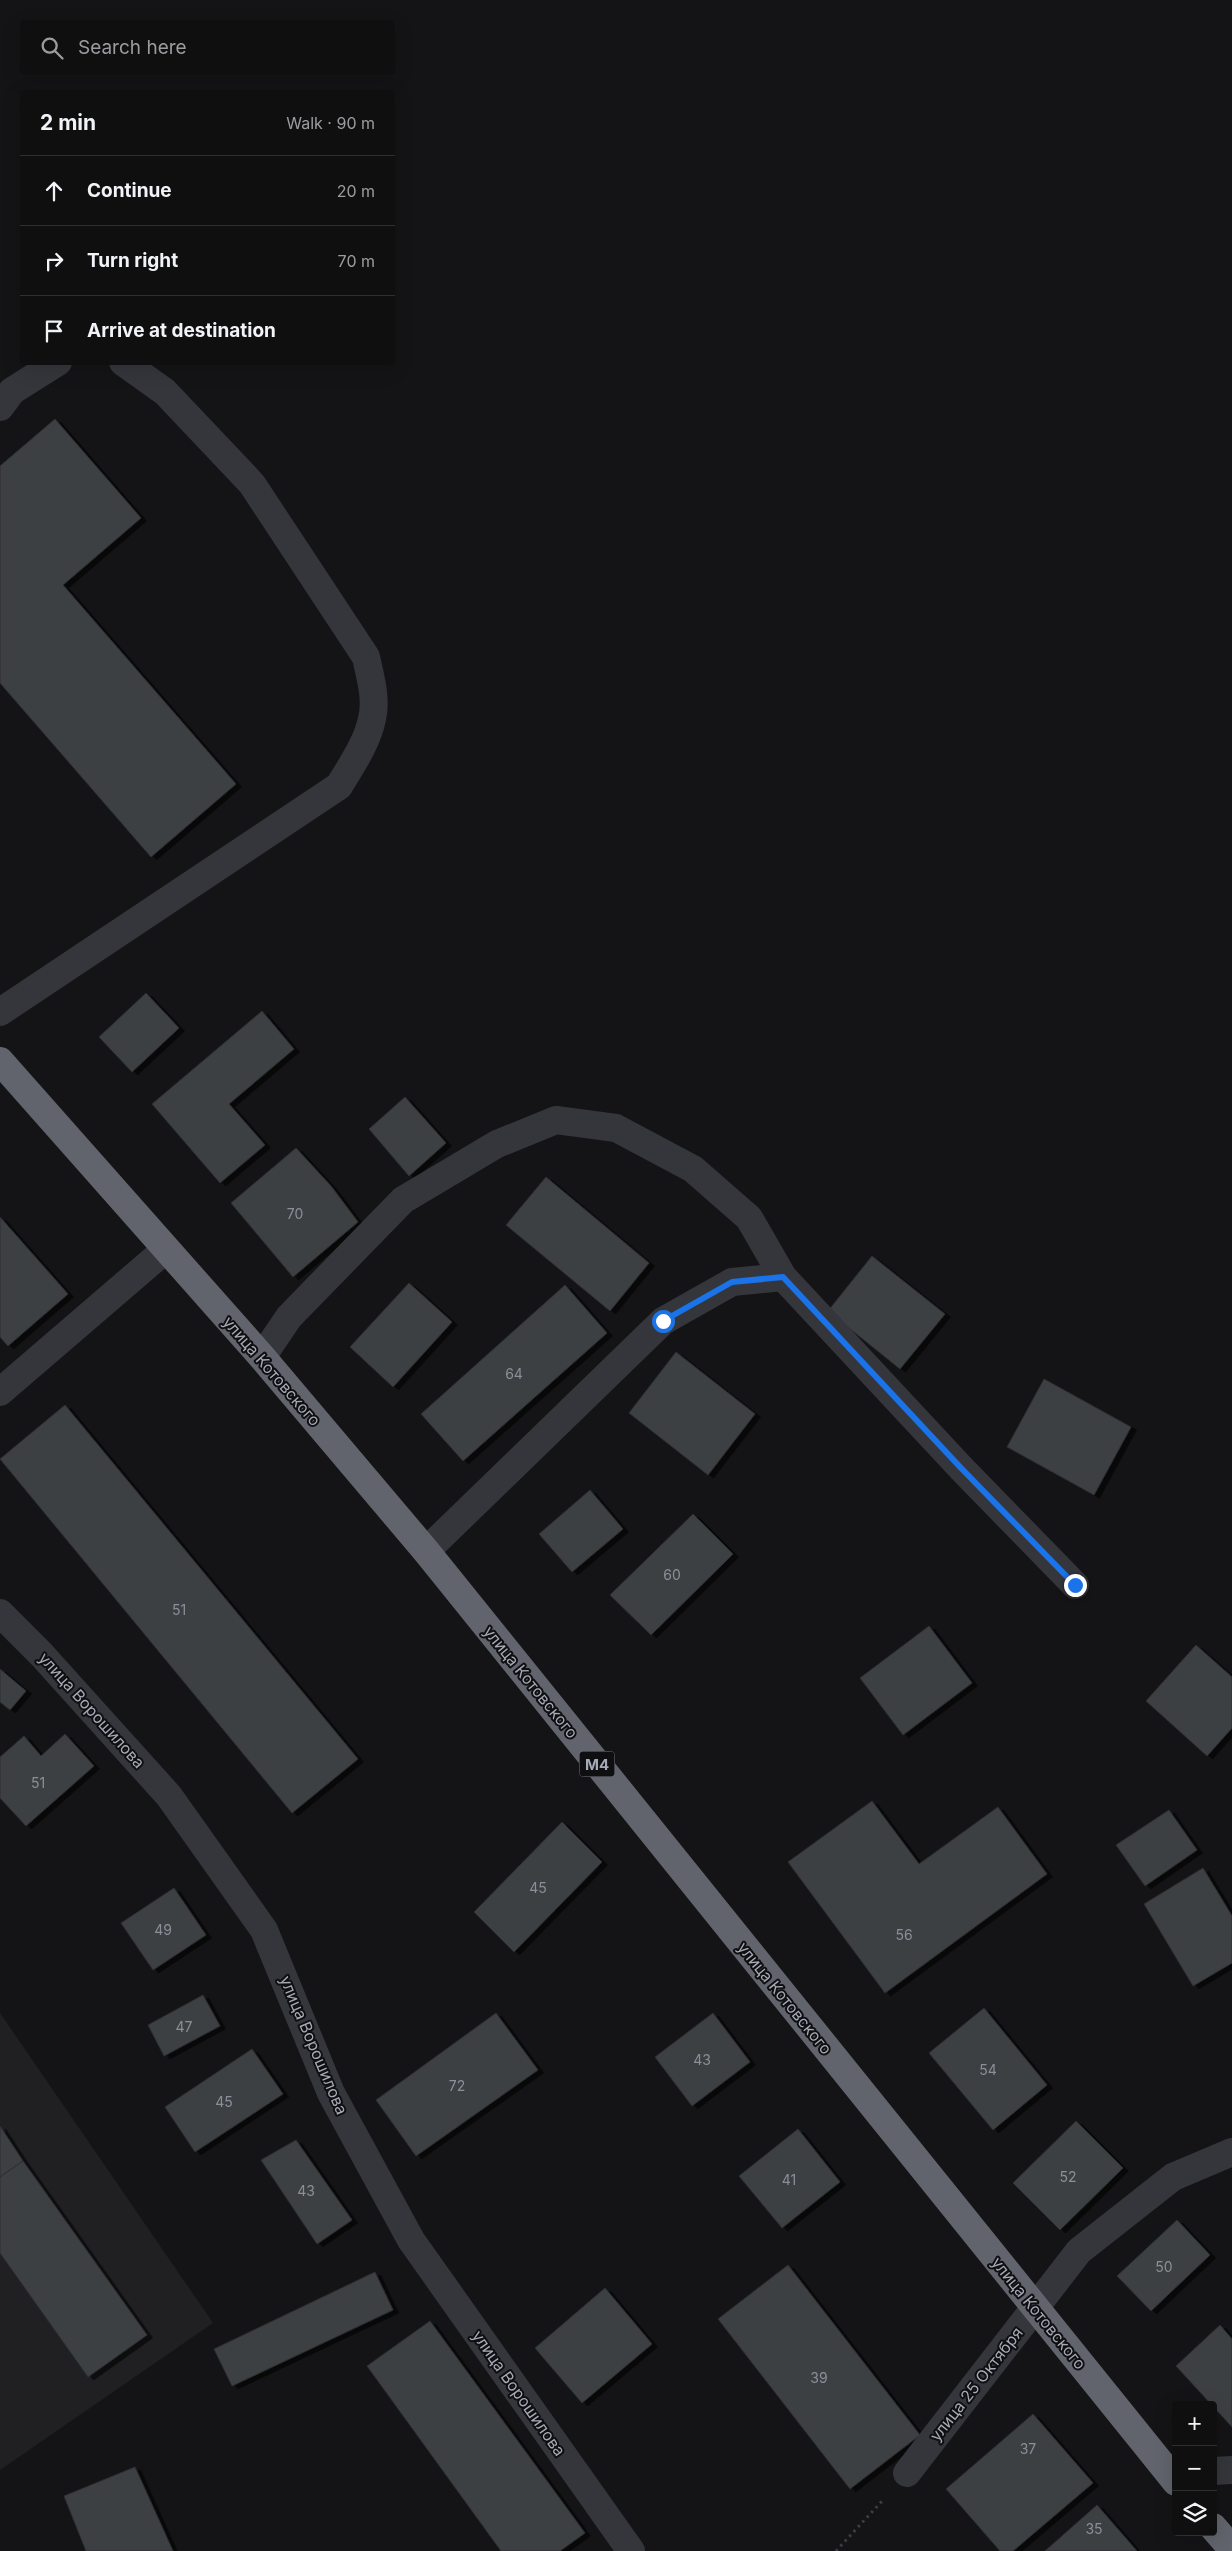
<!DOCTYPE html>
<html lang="en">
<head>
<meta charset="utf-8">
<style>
	body { margin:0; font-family:Inter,sans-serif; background:#1d1d1e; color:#f1f3f6 }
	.controls { position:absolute; right:15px; bottom:15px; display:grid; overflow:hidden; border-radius:5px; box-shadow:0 5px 20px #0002 }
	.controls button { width:45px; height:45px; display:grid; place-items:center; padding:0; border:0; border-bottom:1px solid #2f2f30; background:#0f0f10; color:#f1f3f6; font:25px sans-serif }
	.stop { position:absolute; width:15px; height:15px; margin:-11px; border:4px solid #1a73e8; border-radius:50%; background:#fff }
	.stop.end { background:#1a73e8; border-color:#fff; box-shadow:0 1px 5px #0008 }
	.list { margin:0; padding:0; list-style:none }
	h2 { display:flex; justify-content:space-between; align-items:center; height:65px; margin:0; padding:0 20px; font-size:21px }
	h2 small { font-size:16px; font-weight:400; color:#9b9c9f }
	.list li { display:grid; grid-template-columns:32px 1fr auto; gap:15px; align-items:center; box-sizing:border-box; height:70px; padding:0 20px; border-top:1px solid #2f2f30 }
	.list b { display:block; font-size:19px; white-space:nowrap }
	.list em { font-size:16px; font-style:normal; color:#9b9c9f }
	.icon { flex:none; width:28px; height:28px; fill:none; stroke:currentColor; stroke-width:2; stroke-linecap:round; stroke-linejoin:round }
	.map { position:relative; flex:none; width:1232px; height:2551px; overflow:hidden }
	.search { position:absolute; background:#0f0f10; box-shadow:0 5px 20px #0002; left:20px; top:20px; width:375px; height:55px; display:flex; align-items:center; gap:12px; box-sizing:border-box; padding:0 18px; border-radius:5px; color:#9b9c9f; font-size:19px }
	.panel { position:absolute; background:#0f0f10; box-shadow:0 5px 20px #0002; left:20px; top:90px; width:375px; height:275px; border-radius:5px }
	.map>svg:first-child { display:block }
	.built { fill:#202023 }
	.building { fill:#3e3f43; stroke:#2e2e32; filter:url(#shadow) }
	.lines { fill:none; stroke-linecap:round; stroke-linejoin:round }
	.path { stroke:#3b3d42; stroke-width:3; stroke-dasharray:2.5 4; stroke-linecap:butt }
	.minor { stroke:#35363b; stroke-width:28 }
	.highway { stroke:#61646c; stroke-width:28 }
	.route { stroke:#1a73e8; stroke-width:6 }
	.labels { text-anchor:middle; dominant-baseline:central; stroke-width:4; stroke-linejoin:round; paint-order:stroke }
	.number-label { font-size:14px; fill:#8b8f9a }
	.shield { fill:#0f0f11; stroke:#787c85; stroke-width:1 }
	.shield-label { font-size:15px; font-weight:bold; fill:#a5aab7 }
	.street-label { font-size:16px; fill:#a5aab7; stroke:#0f0f11 }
</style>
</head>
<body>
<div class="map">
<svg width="1232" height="2551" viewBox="0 0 1232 2551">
	<defs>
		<filter id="shadow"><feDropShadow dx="5.5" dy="3" stdDeviation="0" flood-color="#0009"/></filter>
	</defs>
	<rect width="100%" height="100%" fill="#141416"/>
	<!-- built -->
	<path class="built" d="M 0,2013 L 213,2323 L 0,2470 Z"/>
	<!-- building -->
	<g class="building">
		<path d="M 55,419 L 141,518 L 63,585 L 236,784 L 151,857 L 0,683 L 0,466 Z"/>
		<path d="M 146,993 L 179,1028 L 132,1072 L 99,1037 Z"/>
		<path d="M 262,1011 L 294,1049 L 229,1104 L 265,1145 L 220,1183 L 152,1104 Z"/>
		<path d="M 405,1097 L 446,1143 L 409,1176 L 369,1129 Z"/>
		<path d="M 296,1148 L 331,1186 L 358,1222 L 293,1277 L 231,1203 Z"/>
		<path d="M 546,1177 L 649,1263 L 610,1311 L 506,1225 Z"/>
		<path d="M 0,1217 L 68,1294 L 8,1346 L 0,1337 Z"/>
		<path d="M 872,1256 L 945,1314 L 900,1369 L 828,1311 Z"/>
		<path d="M 409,1283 L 452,1322 L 393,1387 L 350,1347 Z"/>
		<path d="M 565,1285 L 607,1333 L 463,1461 L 421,1414 Z"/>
		<path d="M 676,1352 L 755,1414 L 708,1475 L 629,1413 Z"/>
		<path d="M 1044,1379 L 1131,1427 L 1094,1495 L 1007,1447 Z"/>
		<path d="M 65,1405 L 358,1759 L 292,1813 L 0,1459 Z"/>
		<path d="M 590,1490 L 623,1529 L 572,1572 L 539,1534 Z"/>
		<path d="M 693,1514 L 733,1554 L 651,1635 L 610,1595 Z"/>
		<path d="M 929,1626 L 972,1683 L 903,1735 L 860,1678 Z"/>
		<path d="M 1196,1645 L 1232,1677 L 1232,1728 L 1207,1756 L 1146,1701 Z"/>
		<path d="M 0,1669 L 26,1691 L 10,1710 L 0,1702 Z"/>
		<path d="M 65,1734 L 94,1766 L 26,1826 L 0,1798 L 0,1757 L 24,1736 L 41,1756 Z"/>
		<path d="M 872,1801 L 919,1864 L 998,1807 L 1047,1874 L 885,1993 L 788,1862 Z"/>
		<path d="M 1169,1810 L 1197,1850 L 1145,1886 L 1116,1845 Z"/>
		<path d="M 562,1822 L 602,1862 L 514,1952 L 474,1912 Z"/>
		<path d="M 1203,1868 L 1232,1916 L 1232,1963 L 1193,1986 L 1144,1904 Z"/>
		<path d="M 174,1888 L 206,1935 L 153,1970 L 121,1923 Z"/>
		<path d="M 203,1995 L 220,2026 L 164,2056 L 148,2025 Z"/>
		<path d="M 984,2008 L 1047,2085 L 993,2130 L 929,2053 Z"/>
		<path d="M 496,2013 L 538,2070 L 416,2156 L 376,2100 Z"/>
		<path d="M 713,2013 L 750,2062 L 692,2106 L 655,2057 Z"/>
		<path d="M 252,2049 L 283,2094 L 195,2152 L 165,2107 Z"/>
		<path d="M 1076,2121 L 1123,2168 L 1060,2230 L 1013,2183 Z"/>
		<path d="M 0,2126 L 23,2161 L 0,2177 Z"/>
		<path d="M 798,2129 L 840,2182 L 782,2228 L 739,2176 Z"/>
		<path d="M 296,2140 L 352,2220 L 317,2244 L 261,2160 Z"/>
		<path d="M 23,2161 L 147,2335 L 88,2377 L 0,2253 L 0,2177 Z"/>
		<path d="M 1177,2220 L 1210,2255 L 1151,2311 L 1117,2276 Z"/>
		<path d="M 788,2265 L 920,2435 L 850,2489 L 718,2319 Z"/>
		<path d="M 375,2272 L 393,2310 L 232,2386 L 214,2349 Z"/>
		<path d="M 605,2288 L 652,2344 L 582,2403 L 535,2348 Z"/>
		<path d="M 430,2321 L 585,2533 L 560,2551 L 501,2551 L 367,2366 Z"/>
		<path d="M 1220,2325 L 1232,2339 L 1232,2427 L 1176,2366 Z"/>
		<path d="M 1033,2414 L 1093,2483 L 1013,2551 L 1000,2551 L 946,2489 Z"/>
		<path d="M 135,2467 L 173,2551 L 86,2551 L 64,2496 Z"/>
		<path d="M 1097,2505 L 1137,2551 L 1045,2551 Z"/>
	</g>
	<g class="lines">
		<!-- path -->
		<path class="path" d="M 836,2551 L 883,2500"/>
		<!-- minor -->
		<g class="minor">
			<path d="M 0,407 L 12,391 L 58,362"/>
			<path d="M 0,1012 L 339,786 C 351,766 367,743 372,719 C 377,699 370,676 366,657 L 252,484 L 165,392 L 123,362"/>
			<path d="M 262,1357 L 289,1317 L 403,1200 L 497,1144 L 556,1120 L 616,1128 L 693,1169 L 749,1218 L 783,1277 L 961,1468 L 1075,1585"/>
			<path d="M 0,1392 L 165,1250"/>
			<path d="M 426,1551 L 663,1321 L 732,1282 L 783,1277"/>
			<path d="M 0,1613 L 42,1655 L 169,1796 L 264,1930 L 331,2093 L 411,2240 L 631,2551"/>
			<path d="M 1213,2471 L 1232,2470"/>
			<path d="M 907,2473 L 1079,2251 L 1173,2177 L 1232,2152"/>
		</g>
		<!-- highway -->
		<g class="highway">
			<path d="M 0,1061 L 262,1357 L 426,1551 L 1176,2482"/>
			<path d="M 1213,2527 L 1232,2549"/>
		</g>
	</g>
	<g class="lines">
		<!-- route -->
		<path class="route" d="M 663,1321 L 732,1282 L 783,1277 L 961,1468 L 1075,1585"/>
	</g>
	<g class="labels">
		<!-- number labels -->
		<g class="number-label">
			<text x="295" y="1213">70</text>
			<text x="514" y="1373">64</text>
			<text x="672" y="1574">60</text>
			<text x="179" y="1609">51</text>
			<text x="38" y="1782">51</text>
			<text x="538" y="1887">45</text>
			<text x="163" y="1929">49</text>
			<text x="904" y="1934">56</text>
			<text x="184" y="2026">47</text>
			<text x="702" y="2059">43</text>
			<text x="988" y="2069">54</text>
			<text x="457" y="2085">72</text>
			<text x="224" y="2101">45</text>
			<text x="1068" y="2176">52</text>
			<text x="789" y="2179">41</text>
			<text x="306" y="2190">43</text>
			<text x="1164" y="2266">50</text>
			<text x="819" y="2377">39</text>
			<text x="1028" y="2448">37</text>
			<text x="1094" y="2528">35</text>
		</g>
		<!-- shield labels -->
		<rect class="shield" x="579.5" y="1751.5" width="35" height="25" rx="4"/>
		<g class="shield-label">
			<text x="597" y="1764">M4</text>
		</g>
		<!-- street labels -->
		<g class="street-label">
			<text transform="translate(272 1371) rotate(49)">улица Котовского</text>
			<text transform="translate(531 1682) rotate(51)">улица Котовского</text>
			<text transform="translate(92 1710) rotate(48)">улица Ворошилова</text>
			<text transform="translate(785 1998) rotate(51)">улица Котовского</text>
			<text transform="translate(314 2045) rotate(67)">улица Ворошилова</text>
			<text transform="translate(1039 2313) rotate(51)">улица Котовского</text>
			<text transform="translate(976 2384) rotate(-52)">улица 25 Октября</text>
			<text transform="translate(519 2393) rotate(55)">улица Ворошилова</text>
		</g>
	</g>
</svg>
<div class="controls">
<button>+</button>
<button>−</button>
<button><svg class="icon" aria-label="layers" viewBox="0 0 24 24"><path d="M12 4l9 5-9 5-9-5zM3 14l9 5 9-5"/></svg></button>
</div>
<div class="stop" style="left:663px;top:1321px"></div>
<div class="stop end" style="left:1075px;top:1585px"></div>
<div class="search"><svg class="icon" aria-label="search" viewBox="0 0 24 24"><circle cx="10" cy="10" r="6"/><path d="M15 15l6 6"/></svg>Search here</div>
<section class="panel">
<h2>2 min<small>Walk · 90 m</small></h2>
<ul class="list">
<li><svg class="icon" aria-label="ahead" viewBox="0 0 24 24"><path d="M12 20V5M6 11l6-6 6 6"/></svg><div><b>Continue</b></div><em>20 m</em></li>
<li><svg class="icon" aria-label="right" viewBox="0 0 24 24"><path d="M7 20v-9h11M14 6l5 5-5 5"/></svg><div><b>Turn right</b></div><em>70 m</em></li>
<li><svg class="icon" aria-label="arrive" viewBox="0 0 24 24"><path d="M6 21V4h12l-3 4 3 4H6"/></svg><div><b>Arrive at destination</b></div></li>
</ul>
</section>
</div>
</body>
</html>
